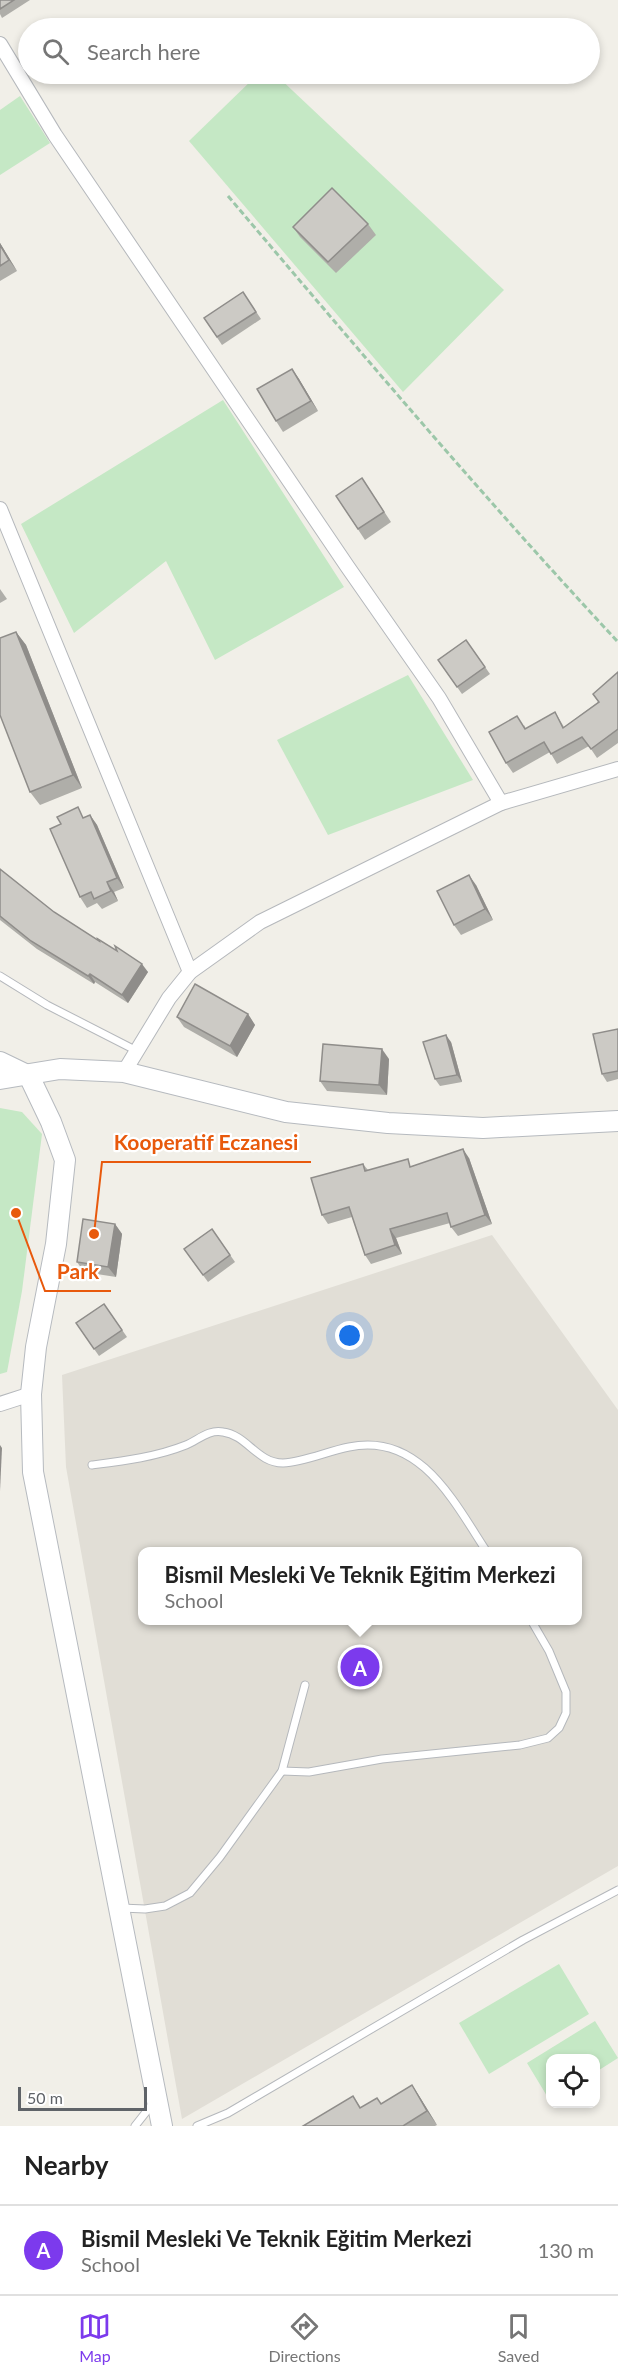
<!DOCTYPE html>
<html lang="en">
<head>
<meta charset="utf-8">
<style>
	body { margin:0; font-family:Lato,sans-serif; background:#f6f6f6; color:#222 }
	.controls { position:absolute; right:18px; bottom:18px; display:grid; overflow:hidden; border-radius:12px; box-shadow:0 3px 9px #0003 }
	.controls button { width:54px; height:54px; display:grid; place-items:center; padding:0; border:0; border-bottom:2px solid #e0e0e0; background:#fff; color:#222; font:30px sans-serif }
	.scale { position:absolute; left:18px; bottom:15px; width:129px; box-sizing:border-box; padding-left:6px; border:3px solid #5f6368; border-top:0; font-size:16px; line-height:21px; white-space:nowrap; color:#5f6368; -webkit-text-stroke:4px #fff; paint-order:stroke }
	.you { position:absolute; left:350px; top:1336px; width:21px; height:21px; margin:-15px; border:4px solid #fff; border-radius:50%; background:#1a73e8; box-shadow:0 0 0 9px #1a73e833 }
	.badge { display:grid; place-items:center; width:39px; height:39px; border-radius:50%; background:#7c3aed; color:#fff; font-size:20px; font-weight:700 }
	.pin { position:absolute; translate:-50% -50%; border:3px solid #fff; box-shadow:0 2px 6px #0006 }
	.popup { position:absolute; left:138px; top:1547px; width:444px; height:78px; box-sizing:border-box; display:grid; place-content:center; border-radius:12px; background:#fff; filter:drop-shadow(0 2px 4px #0005); font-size:20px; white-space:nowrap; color:#767676 }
	.popup b { font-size:22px; color:#222 }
	.popup::after { content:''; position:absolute; left:50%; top:100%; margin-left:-12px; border:12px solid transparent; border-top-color:#fff }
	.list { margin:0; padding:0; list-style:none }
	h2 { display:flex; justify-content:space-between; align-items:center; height:78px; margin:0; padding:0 24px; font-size:26px }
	h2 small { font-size:20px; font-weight:400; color:#767676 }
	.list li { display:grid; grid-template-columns:39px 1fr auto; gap:18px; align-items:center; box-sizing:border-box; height:90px; padding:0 24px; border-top:2px solid #e0e0e0 }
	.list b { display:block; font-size:22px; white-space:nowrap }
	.list p { margin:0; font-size:20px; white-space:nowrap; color:#767676 }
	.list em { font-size:20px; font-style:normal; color:#767676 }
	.icon { flex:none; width:33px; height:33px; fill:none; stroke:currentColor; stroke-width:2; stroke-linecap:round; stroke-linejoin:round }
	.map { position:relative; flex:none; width:618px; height:2126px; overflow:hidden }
	.search { position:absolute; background:#fff; box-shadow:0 3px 9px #0003; left:18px; right:18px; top:18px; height:66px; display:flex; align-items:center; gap:15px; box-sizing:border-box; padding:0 21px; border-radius:33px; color:#767676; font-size:22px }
	.sheet { height:168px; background:#fff }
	nav { display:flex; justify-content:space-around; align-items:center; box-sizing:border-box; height:84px; border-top:2px solid #e0e0e0; background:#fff; font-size:16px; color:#767676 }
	nav a { display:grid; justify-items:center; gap:3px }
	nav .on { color:#7c3aed }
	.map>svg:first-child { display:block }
	.education { fill:#e1ded6; fill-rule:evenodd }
	.green { fill:#c5e8c5 }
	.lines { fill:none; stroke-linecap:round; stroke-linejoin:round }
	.lane-casing { stroke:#b5b8bc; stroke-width:9 }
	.street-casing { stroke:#b5b8bc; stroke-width:16 }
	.secondary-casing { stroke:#b6babf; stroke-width:22 }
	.path { stroke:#9cc7a9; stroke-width:3; stroke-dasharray:6 3; stroke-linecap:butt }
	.lane { stroke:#fff; stroke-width:7 }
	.street { stroke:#fff; stroke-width:14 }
	.secondary { stroke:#fff; stroke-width:20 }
	.wall { fill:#afaea9 }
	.shaded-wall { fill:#8f8d8a }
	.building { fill:#cccac5; stroke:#8f8d8a; stroke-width:1.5 }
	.leader { fill:none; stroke:#e8590c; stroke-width:2 }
	.callout-dot { fill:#e8590c; stroke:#fff; stroke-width:2 }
	.callout-label { font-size:21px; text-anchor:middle; font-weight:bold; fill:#e8590c; stroke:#fff; stroke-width:4.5; stroke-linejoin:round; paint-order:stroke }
</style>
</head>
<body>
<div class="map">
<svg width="618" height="2126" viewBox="0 0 618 2126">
	<rect width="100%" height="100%" fill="#f1efe8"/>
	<!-- education -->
	<path class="education" d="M 492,1235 L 618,1410 L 618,1866 L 182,2119 L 66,1467 L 62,1375 ZM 142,1552 L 578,1552 L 578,1620 L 142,1620 Z"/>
	<!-- green -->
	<g class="green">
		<path d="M 258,74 L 275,74 L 504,290 L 403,392 L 189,141 Z"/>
		<path d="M 20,96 L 50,143 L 0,175 L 0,110 Z"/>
		<path d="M 223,400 L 344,587 L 215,660 L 166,561 L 74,633 L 21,524 Z"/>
		<path d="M 408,675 L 473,780 L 328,835 L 277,740 Z"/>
		<path d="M 0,1108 L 22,1112 L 42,1134 L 22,1291 L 7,1372 L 0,1374 Z"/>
		<path d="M 559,1964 L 589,2014 L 489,2074 L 459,2023 Z"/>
		<path d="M 595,2021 L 618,2058 L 596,2072 L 596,2058 L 550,2058 L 550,2101 L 527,2063 Z"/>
	</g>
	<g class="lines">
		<defs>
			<g id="lane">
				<path d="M 0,976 L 47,1005 L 137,1051"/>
				<path d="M 92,1465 C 123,1461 156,1457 186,1445 C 198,1440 209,1429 223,1432 C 247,1435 257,1463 283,1463 C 304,1462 328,1451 349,1447 C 420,1432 454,1502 487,1552"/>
				<path d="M 282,1771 L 309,1772 L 382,1759 L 520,1745 L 548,1738 L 559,1728 L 566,1713 L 566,1692 L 549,1651 L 531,1620"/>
				<path d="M 121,1908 L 145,1909 L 165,1906 L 190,1893 L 220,1857 L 282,1771 L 305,1685"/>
				<path d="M 135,2126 L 154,2102"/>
				<path d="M 197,2126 L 228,2113 L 523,1940 L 618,1890"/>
			</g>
			<g id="street">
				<path d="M 0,44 L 55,135 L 347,566 L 439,698 L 501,803"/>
				<path d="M 0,509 L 190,972"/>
				<path d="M 124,1072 L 169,998 L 190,972 L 260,922 L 501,803 L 618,769"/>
				<path d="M 0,1404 L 31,1394"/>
			</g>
			<g id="secondary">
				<path d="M 0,1062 L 29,1076 L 51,1122 L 65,1160 L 56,1244 L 36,1347 L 31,1394 L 33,1472 L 162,2126"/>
				<path d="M 0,1079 L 60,1069 L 124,1072 L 286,1112 L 388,1123 L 483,1128 L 618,1121"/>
			</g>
		</defs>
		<!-- lane casing -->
		<use href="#lane" class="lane-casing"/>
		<!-- street casing -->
		<use href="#street" class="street-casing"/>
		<!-- secondary casing -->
		<use href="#secondary" class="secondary-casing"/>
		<!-- path -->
		<path class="path" d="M 228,196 C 356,347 483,497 618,642"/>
		<!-- lane -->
		<use href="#lane" class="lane"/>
		<!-- street -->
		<use href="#street" class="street"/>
		<!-- secondary -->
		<use href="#secondary" class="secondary"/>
	</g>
	<!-- wall -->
	<g class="wall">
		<path d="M 0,0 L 30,0 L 2,18 L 0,14 Z"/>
		<path d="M 368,224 L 376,235 L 336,273 L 300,237 L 293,227 Z"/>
		<path d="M 0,243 L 17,271 L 0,281 Z"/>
		<path d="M 243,292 L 261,319 L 222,345 L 204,318 Z"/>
		<path d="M 292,369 L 299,379 L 318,411 L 283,432 L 276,421 Z"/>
		<path d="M 362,478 L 391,522 L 365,540 L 336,496 Z"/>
		<path d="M 0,589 L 7,599 L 0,603 Z"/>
		<path d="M 16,632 L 26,645 L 82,788 L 40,805 L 30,792 Z"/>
		<path d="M 466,640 L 490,674 L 462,694 L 438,660 Z"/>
		<path d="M 618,672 L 618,743 L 597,758 L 589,746 L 557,764 L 550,752 L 513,773 L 506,763 L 524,725 L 526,729 L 555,712 L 564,727 L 598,702 L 593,694 Z"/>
		<path d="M 90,815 L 97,825 L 124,888 L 114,892 L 118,901 L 102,909 L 97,903 L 87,908 L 80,897 L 85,817 Z"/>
		<path d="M 0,869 L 54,912 L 148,972 L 128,1003 L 95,982 L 94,984 L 37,949 L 0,920 Z"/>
		<path d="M 476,885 L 493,920 L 461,935 L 454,925 Z"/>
		<path d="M 248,1014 L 255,1025 L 237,1057 L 184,1027 L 177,1017 Z"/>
		<path d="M 618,1029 L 618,1079 L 607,1082 L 602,1074 Z"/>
		<path d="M 451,1042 L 462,1082 L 440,1086 L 435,1079 Z"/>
		<path d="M 389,1059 L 387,1095 L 327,1091 L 320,1081 Z"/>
		<path d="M 469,1158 L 492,1224 L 458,1236 L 451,1227 L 450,1223 L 396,1238 L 402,1254 L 371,1264 L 365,1255 L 352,1217 L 328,1224 L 322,1215 L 363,1164 L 368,1170 L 413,1166 Z"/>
		<path d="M 115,1224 L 122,1234 L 116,1277 L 84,1272 L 77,1262 Z"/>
		<path d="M 212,1229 L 235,1262 L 208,1282 L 184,1249 Z"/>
		<path d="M 104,1304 L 127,1337 L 99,1356 L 76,1323 Z"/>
		<path d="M 412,2085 L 421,2099 L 437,2125 L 435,2126 L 303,2126 L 353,2096 L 361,2108 L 381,2104 Z"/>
	</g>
	<!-- shaded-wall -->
	<g class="shaded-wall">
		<path d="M 0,243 L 17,271 L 9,260 L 0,245 Z"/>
		<path d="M 292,369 L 299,379 L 318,411 L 311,401 Z"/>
		<path d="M 16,632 L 26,645 L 82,788 L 73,775 Z"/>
		<path d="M 90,815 L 97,825 L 124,888 L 117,878 Z"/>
		<path d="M 469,875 L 476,885 L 493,920 L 485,909 Z"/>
		<path d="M 107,882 L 114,892 L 118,901 L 111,891 Z"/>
		<path d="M 142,964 L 148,972 L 128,1003 L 122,995 Z"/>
		<path d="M 90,974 L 95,982 L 94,984 L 88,976 Z"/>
		<path d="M 248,1014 L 255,1025 L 237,1057 L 230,1046 Z"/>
		<path d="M 446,1035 L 451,1042 L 462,1082 L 457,1075 Z"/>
		<path d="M 382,1049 L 389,1059 L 387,1095 L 379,1085 Z"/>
		<path d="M 463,1149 L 469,1158 L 492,1224 L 485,1215 Z"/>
		<path d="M 115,1224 L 122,1234 L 116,1277 L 108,1267 Z"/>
		<path d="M 390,1229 L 396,1238 L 402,1254 L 395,1245 Z"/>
		<path d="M 0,1445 L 2,1448 L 0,1491 Z"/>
		<path d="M 412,2085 L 421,2099 L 437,2125 L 427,2111 Z"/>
	</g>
	<!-- building -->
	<g class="building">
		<path d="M 0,0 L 14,0 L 0,9 Z"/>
		<path d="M 332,188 L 368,224 L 328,262 L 293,227 Z"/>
		<path d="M 0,245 L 9,260 L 0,266 Z"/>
		<path d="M 243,292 L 256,312 L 217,337 L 204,318 Z"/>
		<path d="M 292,369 L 311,401 L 276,421 L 257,389 Z"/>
		<path d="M 362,478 L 384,512 L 358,529 L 336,496 Z"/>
		<path d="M 16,632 L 73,775 L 30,792 L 0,715 L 0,638 Z"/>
		<path d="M 466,640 L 485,667 L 457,687 L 438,660 Z"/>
		<path d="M 618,672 L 618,729 L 591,749 L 582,737 L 551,754 L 544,742 L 506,763 L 489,732 L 517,716 L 525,729 L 555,712 L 563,728 L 599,702 L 593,694 Z"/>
		<path d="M 78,807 L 83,818 L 90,815 L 117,878 L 107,882 L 111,891 L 94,899 L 91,892 L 80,897 L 50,829 L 61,824 L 57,817 Z"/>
		<path d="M 0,869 L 54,912 L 99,941 L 98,939 L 117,951 L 115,946 L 142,964 L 122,995 L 90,974 L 88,976 L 31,941 L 0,916 Z"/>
		<path d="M 469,875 L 485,909 L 454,925 L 437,891 Z"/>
		<path d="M 195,984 L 248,1014 L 230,1046 L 177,1017 Z"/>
		<path d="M 618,1029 L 618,1071 L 602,1074 L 593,1034 Z"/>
		<path d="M 446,1035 L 457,1075 L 435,1079 L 423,1042 Z"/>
		<path d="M 323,1044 L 382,1049 L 379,1085 L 320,1081 Z"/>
		<path d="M 463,1149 L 485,1215 L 451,1227 L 447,1213 L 390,1229 L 395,1245 L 365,1255 L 349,1207 L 322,1215 L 311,1178 L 363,1164 L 365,1171 L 408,1159 L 410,1167 Z"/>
		<path d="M 83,1219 L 115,1224 L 108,1267 L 77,1262 Z"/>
		<path d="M 212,1229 L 230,1255 L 203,1275 L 184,1249 Z"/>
		<path d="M 104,1304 L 122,1330 L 94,1349 L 76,1323 Z"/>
		<path d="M 412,2085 L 427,2111 L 403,2126 L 303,2126 L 353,2096 L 360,2108 L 377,2098 L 381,2104 Z"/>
	</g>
	<!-- callouts -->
	<path class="leader" d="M94 1234L102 1162H311M16 1213L45 1291H111"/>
	<g class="callout-dot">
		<circle cx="94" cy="1234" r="6"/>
		<circle cx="16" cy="1213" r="6"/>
	</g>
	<g class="callout-label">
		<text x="206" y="1150">Kooperatif Eczanesi</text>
		<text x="78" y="1279">Park</text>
	</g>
</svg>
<div class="controls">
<button><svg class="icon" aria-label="locate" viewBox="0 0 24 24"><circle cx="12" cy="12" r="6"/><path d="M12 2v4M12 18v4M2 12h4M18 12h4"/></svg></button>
</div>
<div class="scale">50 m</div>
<div class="you"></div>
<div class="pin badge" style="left:360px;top:1667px">A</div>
<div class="popup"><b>Bismil Mesleki Ve Teknik Eğitim Merkezi</b>School</div>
<div class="search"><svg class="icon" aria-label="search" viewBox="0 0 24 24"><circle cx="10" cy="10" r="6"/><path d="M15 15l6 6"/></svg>Search here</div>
</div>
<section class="sheet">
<h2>Nearby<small></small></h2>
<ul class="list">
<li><span class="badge">A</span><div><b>Bismil Mesleki Ve Teknik Eğitim Merkezi</b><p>School</p></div><em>130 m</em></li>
</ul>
</section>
<nav>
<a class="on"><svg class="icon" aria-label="map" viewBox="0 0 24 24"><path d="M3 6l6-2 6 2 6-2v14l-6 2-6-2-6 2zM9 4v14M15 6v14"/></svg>Map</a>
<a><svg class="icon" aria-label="directions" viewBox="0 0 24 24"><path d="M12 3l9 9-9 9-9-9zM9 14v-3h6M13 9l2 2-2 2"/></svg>Directions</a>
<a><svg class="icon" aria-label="saved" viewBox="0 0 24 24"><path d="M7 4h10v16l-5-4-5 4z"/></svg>Saved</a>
</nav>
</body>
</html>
